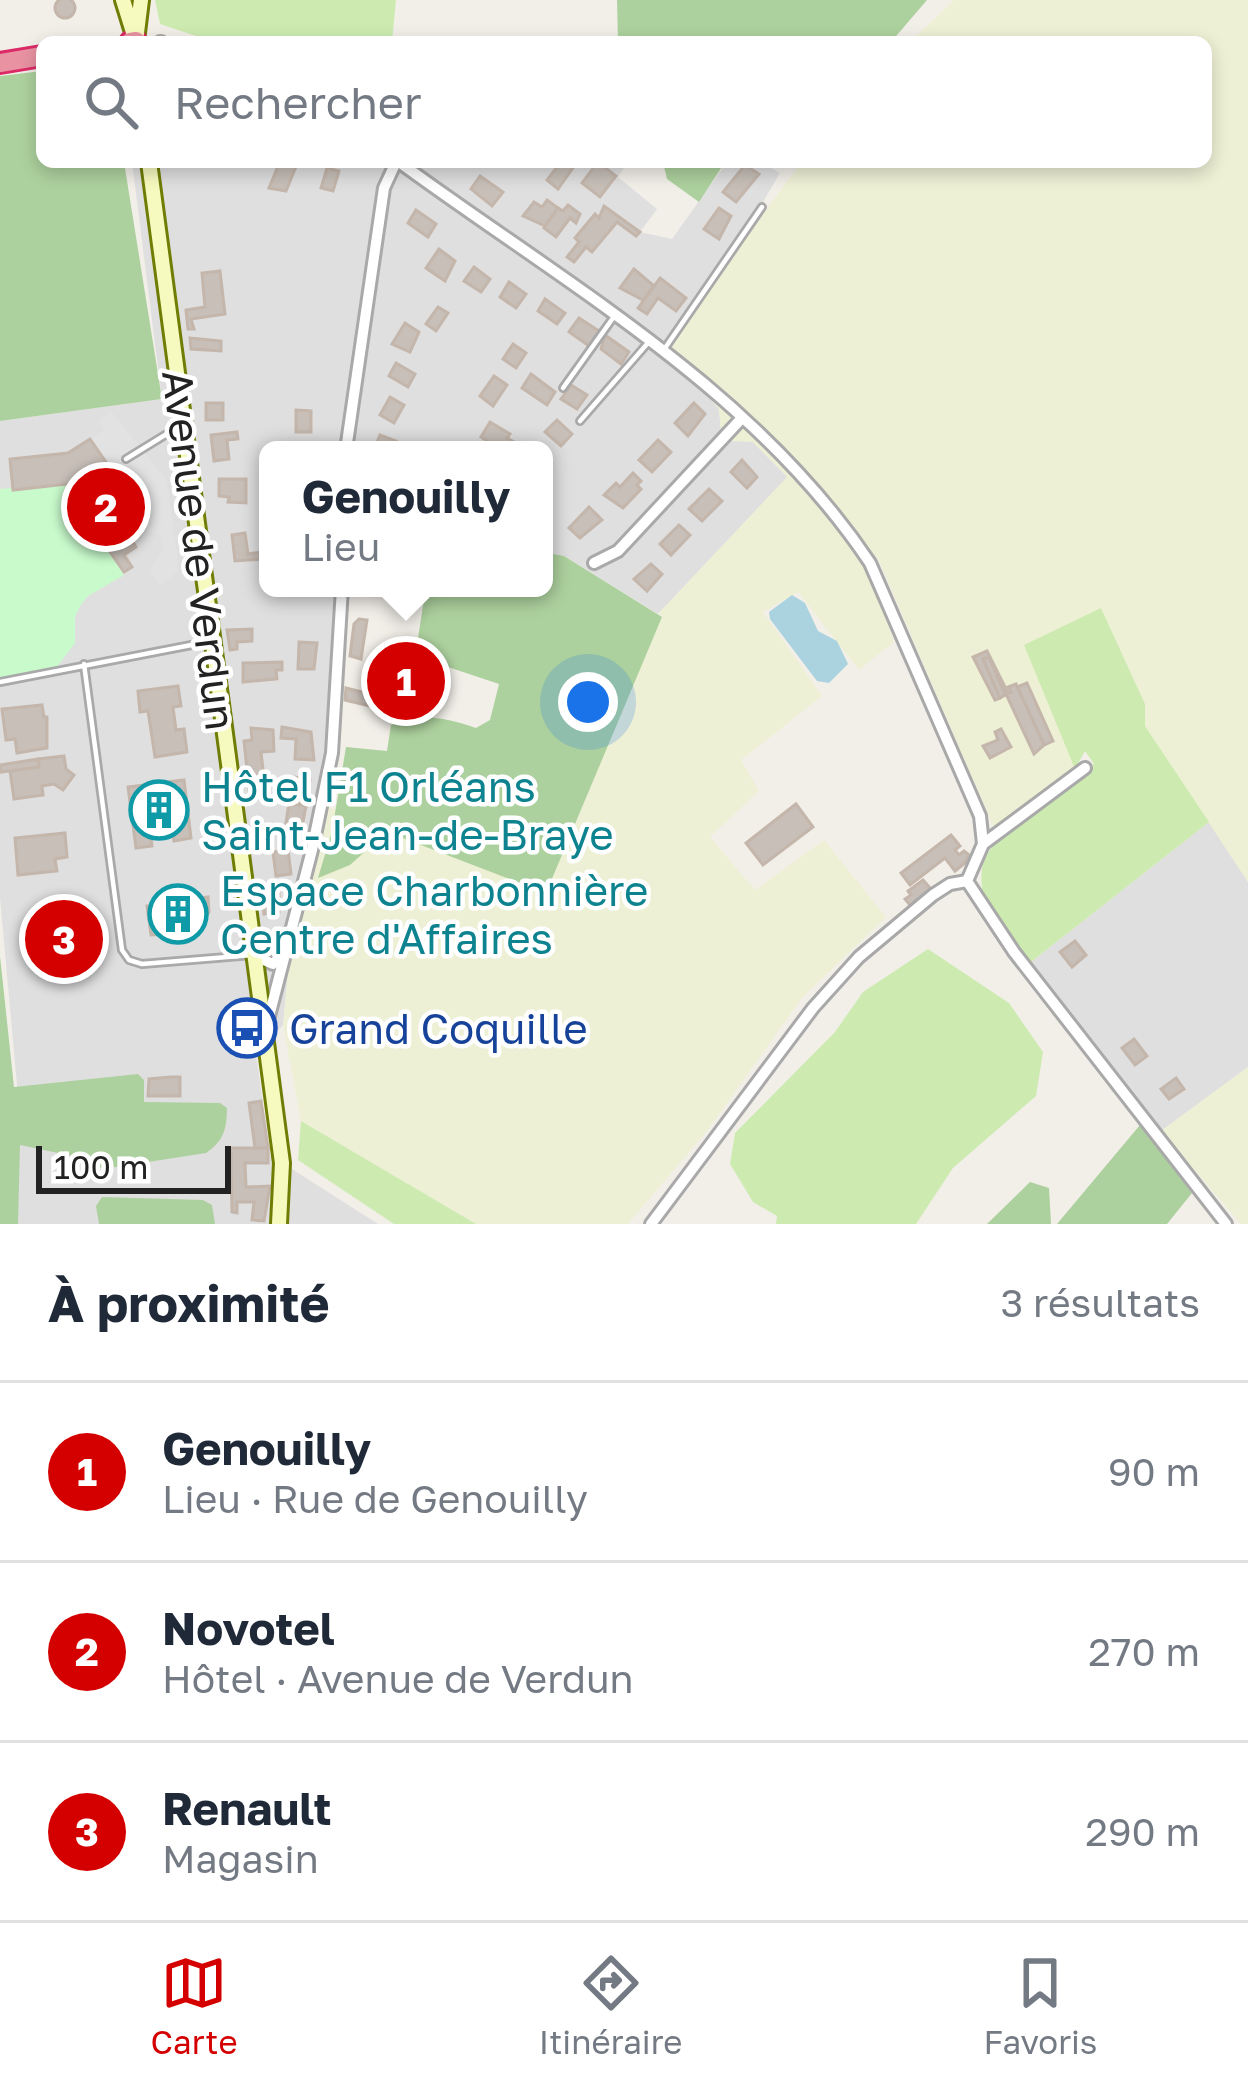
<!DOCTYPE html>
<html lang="fr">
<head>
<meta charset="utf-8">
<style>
	body { margin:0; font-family:"Golos Text",sans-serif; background:#f2f2f3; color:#1f2937 }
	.scale { position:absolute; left:36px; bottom:30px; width:195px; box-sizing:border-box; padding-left:12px; border:6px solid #222; border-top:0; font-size:33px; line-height:42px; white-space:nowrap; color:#222; -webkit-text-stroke:9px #fff; paint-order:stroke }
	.you { position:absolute; left:588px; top:702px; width:42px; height:42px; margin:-30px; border:9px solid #fff; border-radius:50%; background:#1a73e8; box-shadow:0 0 0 18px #1a73e833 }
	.badge { display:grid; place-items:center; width:78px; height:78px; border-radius:50%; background:#d40000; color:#fff; font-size:39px; font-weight:700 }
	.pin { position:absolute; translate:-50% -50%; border:6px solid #fff; box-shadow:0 3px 12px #0006 }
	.popup { position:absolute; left:259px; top:441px; width:294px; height:156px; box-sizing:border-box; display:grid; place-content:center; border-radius:18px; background:#fff; filter:drop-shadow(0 3px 9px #0005); font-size:39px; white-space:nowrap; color:#747a83 }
	.popup b { font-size:45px; color:#1f2937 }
	.popup::after { content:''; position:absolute; left:50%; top:100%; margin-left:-24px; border:24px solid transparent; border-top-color:#fff }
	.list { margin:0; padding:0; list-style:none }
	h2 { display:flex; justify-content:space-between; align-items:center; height:156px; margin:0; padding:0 48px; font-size:51px }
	h2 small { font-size:39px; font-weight:400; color:#747a83 }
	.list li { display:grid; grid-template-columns:78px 1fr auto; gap:36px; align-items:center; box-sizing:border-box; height:180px; padding:0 48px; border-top:3px solid #e0e1e3 }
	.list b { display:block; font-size:45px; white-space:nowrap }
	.list p { margin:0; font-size:39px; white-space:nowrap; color:#747a83 }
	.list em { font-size:39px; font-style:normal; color:#747a83 }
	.icon { flex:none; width:66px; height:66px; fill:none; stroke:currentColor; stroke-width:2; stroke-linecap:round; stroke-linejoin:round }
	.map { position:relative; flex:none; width:1248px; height:1224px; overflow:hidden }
	.search { position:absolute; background:#fff; box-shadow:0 6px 18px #0003; left:36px; right:36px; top:36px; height:132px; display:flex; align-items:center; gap:30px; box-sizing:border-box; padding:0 42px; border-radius:18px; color:#747a83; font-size:45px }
	.sheet { height:696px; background:#fff }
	nav { display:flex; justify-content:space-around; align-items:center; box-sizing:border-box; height:168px; border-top:3px solid #e0e1e3; background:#fff; font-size:33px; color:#747a83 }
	nav a { display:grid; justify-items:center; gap:6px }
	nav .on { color:#d40000 }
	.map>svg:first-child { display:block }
	.residential { fill:#e0dfdf }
	.farmland { fill:#eef0d5 }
	.grass { fill:#cdebb0 }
	.forest { fill:#add19e }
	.park { fill:#c8facc }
	.parking { fill:#e2e2e2 }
	.water { fill:#aad3df }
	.building { fill:#c7bfb8; stroke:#c4b6ab; stroke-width:3 }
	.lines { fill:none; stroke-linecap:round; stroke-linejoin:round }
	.lane-casing { stroke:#a9a9a9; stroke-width:10 }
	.street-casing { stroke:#a9a9a9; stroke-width:16 }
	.secondary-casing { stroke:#707d05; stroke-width:20 }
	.highway-casing { stroke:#dc2a67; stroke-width:24 }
	.lane { stroke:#fff; stroke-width:4.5 }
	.street { stroke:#fff; stroke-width:10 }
	.secondary { stroke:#f7fabf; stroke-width:14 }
	.highway { stroke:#e892a2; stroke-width:18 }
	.labels { text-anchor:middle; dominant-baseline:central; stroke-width:9; stroke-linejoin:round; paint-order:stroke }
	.street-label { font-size:42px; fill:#222; stroke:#fff }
	.culture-label { font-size:42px; fill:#0d838f; stroke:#fff; text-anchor:start }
	.transit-label { font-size:42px; fill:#164399; stroke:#fff; text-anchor:start }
</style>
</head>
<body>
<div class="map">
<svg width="1248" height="1224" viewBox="0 0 1248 1224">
	<rect width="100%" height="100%" fill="#f2efe9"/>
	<!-- residential -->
	<g class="residential">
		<path d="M 132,162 L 628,162 L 618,177 L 657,209 L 640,232 L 672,239 L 727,162 L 761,162 L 780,173 L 731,257 L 664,345 L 719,409 L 721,430 L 753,442 L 788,477 L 658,614 L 564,556 L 544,552 L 544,450 L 268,450 L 268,588 L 348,588 L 341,720 L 330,806 L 326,807 L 289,963 L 283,1025 L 256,1054 L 270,1155 L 378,1224 L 17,1224 L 19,1107 L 0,898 L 0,421 L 162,399 Z"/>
		<path d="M 1209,822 L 1248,882 L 1248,1067 L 1161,1131 L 1031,962 Z"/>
	</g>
	<!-- farmland -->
	<g class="farmland">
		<path d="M 954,0 L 1248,0 L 1248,882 L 1145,726 L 1145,704 L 1101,608 L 1075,769 L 995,831 L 877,556 L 866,558 L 894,642 L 859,670 L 798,592 L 763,612 L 822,696 L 741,760 L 759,791 L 710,837 L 755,890 L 824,840 L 886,917 L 802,998 L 707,1131 L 628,1224 L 476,1224 L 301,1121 L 283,1025 L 289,963 L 327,807 L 546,866 L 662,616 L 658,614 L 787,477 L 753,442 L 731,441 L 721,430 L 719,409 L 664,345 L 802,162 L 1206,162 L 1206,42 L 910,42 Z"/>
		<path d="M 1248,1067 L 1248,1224 L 1241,1224 L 1161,1131 Z"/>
	</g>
	<!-- grass -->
	<g class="grass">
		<path d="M 155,0 L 396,0 L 392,42 L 214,42 L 160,24 Z"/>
		<path d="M 1101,608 L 1145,704 L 1145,726 L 1209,822 L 1031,962 L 984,899 C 981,886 980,872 984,860 C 993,835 1070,783 1094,764 L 1085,751 L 1075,769 L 1024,645 Z"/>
		<path d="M 398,641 L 441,653 L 417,742 L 399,737 L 418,663 L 396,651 Z"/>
		<path d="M 928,949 L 1009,1003 L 1043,1052 L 1036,1096 L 953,1168 L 916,1224 L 776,1224 L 777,1216 L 753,1202 L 730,1164 L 735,1133 L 835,1032 L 863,992 Z"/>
		<path d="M 301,1121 L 476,1224 L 394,1224 L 298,1160 Z"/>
	</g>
	<!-- forest -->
	<g class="forest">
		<path d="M 617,0 L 927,0 L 891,42 L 618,42 Z"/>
		<path d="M 42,71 L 42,162 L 124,162 L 162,399 L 0,421 L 0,76 Z"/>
		<path d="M 663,162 L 725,162 L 699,202 L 667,179 Z"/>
		<path d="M 544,552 L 564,556 L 662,617 L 546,893 L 387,832 L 350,865 L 318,878 L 332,831 L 346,747 L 387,751 L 391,725 C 421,712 446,718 476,728 L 490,720 L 499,684 L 421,658 L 416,651 L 425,593 L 432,588 L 544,588 Z"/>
		<path d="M 0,956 L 14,1087 L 138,1074 L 144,1080 L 144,1102 L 220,1103 L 227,1108 C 227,1128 224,1141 206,1153 L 103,1169 L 82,1158 L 20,1145 L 18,1224 L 0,1224 Z"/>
		<path d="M 1140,1125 L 1192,1193 L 1167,1224 L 1057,1224 Z"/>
		<path d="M 1030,1182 L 1049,1188 L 1051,1224 L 987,1224 Z"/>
		<path d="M 102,1197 L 203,1200 L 212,1205 L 215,1224 L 99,1224 L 96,1206 Z"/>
	</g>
	<!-- park -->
	<path class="park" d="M 76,483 L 83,494 L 72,510 L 91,538 L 101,539 L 124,575 L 88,596 L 80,606 L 75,617 L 75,643 L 57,667 L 0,679 L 0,489 Z"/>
	<!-- parking -->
	<path class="parking" d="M 111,411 L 167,480 L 179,570 L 161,586 L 149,571 L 163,550 L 161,535 L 146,533 L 142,511 L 90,439 L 104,430 L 98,421 Z"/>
	<!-- water -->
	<path class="water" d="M 792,595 L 805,603 L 818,631 L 837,641 L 848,664 L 829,683 L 817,681 L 770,619 L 769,612 Z"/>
	<!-- building -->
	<g class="building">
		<circle cx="65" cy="8" r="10"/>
		<path d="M 275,162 L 297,164 L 286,191 L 269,188 L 278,166 Z"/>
		<path d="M 561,162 L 577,162 L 558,189 L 547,180 Z"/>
		<path d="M 598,162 L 616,176 L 600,197 L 582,183 Z"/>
		<path d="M 745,165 L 759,174 L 736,202 L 723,192 Z"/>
		<path d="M 327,168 L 339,171 L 333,191 L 321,188 Z"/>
		<path d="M 480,176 L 503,192 L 492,206 L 471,189 Z"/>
		<path d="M 547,200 L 558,208 L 545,226 L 523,216 L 534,202 L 542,207 Z"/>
		<path d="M 568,205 L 580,214 L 576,223 L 570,218 L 556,237 L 544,228 L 558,208 L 563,211 Z"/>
		<path d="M 604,206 L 640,232 L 636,236 L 617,222 L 592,252 L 586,247 L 574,262 L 567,257 L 579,242 L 575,238 L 595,214 L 599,218 Z"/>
		<path d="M 719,208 L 731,216 L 719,239 L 704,229 Z"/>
		<path d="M 416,210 L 436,224 L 428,237 L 408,223 Z"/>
		<path d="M 439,249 L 455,261 L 445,281 L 426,268 Z"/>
		<path d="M 474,267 L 490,279 L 481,292 L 464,281 Z"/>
		<path d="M 634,269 L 654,286 L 643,300 L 620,288 Z"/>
		<path d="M 220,271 L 225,314 L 191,319 L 194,329 L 188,329 L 186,310 L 205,307 L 202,273 Z"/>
		<path d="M 660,278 L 686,298 L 676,311 L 658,298 L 647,314 L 638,308 Z"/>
		<path d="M 509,282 L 526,294 L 516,308 L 500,297 Z"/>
		<path d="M 545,299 L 565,313 L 557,324 L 538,311 Z"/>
		<path d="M 438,307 L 448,313 L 436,331 L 426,324 Z"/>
		<path d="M 579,318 L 599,331 L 589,346 L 569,332 Z"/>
		<path d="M 405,323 L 419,332 L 410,352 L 392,344 Z"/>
		<path d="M 605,335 L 629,352 L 621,364 L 601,349 Z"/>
		<path d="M 190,338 L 221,341 L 221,351 L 191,349 Z"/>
		<path d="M 513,344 L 526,353 L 516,368 L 503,359 Z"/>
		<path d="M 396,363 L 415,374 L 408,387 L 389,376 Z"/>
		<path d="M 531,374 L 555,392 L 547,405 L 522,388 Z"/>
		<path d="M 494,376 L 507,385 L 493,406 L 480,396 Z"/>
		<path d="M 571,385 L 587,395 L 577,409 L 561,399 Z"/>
		<path d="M 390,397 L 404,405 L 394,423 L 380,415 Z"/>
		<rect x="206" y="403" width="17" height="17"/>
		<path d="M 694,403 L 705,414 L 688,436 L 675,423 Z"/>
		<path d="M 296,410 L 311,411 L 311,432 L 296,432 Z"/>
		<path d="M 557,420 L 572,434 L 561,446 L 545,432 Z"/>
		<path d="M 490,422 L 510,434 L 507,438 L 514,442 L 509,450 L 493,450 L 495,446 L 481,437 Z"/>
		<path d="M 237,432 L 238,439 L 227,440 L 229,459 L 214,461 L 211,435 Z"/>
		<path d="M 380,435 L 396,441 L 392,450 L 374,450 Z"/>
		<path d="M 90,439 L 106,462 L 103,464 L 107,469 L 113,465 L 116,469 L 110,474 L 113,478 L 117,476 L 142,512 L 126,522 L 129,526 L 125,529 L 136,547 L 124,555 L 132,567 L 124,572 L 101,539 L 97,541 L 91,538 L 74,517 L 74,505 L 85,497 L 76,483 L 13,490 L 10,459 L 68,453 Z"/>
		<path d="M 658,440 L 671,452 L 652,472 L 639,460 Z"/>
		<path d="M 742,460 L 757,477 L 747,488 L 731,472 Z"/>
		<path d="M 633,473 L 641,481 L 637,485 L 641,489 L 623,508 L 604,495 L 616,483 L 620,487 Z"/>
		<path d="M 219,479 L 246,479 L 246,503 L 228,502 L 229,497 L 219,496 Z"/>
		<path d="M 709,489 L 722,501 L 702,521 L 689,509 Z"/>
		<path d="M 589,507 L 602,520 L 580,538 L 569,528 Z"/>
		<path d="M 679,525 L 690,535 L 671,555 L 660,544 Z"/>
		<path d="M 245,533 L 248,554 L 262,552 L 263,559 L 235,561 L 232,535 Z"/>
		<path d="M 651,564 L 662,574 L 647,591 L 634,579 Z"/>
		<path d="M 359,619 L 367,620 L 361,659 L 350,656 L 354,624 Z"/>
		<path d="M 252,629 L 252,641 L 237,642 L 237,649 L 230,650 L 227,630 Z"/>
		<path d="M 299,642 L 317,643 L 314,669 L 298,669 Z"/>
		<path d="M 987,651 L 1008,693 L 1005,695 L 989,657 L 983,659 L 1000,698 L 995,700 L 973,657 Z"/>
		<path d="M 989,657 L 1005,695 L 1000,698 L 983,659 Z"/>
		<path d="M 405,659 L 418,662 L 404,715 L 391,711 L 392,704 L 388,703 L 389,699 L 394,701 Z"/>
		<path d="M 282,662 L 282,670 L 276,670 L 277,679 L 243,682 L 243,663 Z"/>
		<path d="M 1027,683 L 1053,741 L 1044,745 L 1017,687 Z"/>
		<path d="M 1016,684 L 1044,745 L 1034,754 L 1006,694 L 1011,692 L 1008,687 Z"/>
		<path d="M 178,686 L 181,706 L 173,707 L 176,730 L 184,729 L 187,752 L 155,757 L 148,711 L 140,712 L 138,691 Z"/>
		<path d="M 346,688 L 389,699 L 391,711 L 345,700 Z"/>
		<path d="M 42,705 L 44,717 L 47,717 L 47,748 L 17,753 L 15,739 L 6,740 L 2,709 Z"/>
		<path d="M 282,727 L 311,732 L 314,760 L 295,759 L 296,739 L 281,738 Z"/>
		<path d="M 251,728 L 273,730 L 274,751 L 261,752 L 266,796 L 257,799 L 250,798 L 244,741 L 252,740 Z"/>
		<path d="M 1001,729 L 1011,747 L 990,758 L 983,746 L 998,740 L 995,732 Z"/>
		<path d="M 64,756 L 66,769 L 74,775 L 63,790 L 54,784 L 42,786 L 43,795 L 14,799 L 10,771 L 39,767 L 38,759 Z"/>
		<path d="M 38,759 L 39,767 L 1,772 L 0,765 Z"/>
		<path d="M 294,777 L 310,780 L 306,806 L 289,803 Z"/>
		<path d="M 184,780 L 191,838 L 174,841 L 171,820 L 149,823 L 152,846 L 136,848 L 128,787 L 145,785 L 148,805 L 169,802 L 166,782 Z"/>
		<path d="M 289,803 L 306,806 L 301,832 L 285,829 Z"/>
		<path d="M 796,804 L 813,827 L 763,865 L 746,843 Z"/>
		<path d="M 65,833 L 67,857 L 55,859 L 57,871 L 18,875 L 15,838 Z"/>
		<path d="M 951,835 L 960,846 L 955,850 L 959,855 L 964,851 L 969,855 L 965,863 L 955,871 L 945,858 L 910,885 L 901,873 Z"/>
		<path d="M 288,850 L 291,874 L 276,876 L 273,852 Z"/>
		<path d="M 923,880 L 931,889 L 910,905 L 905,899 L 911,895 L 908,891 Z"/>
		<path d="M 279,894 L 279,912 L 264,914 L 262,896 Z"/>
		<path d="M 208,897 L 209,912 L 200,925 L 182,933 L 176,929 L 170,934 L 151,935 L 147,906 Z"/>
		<path d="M 86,919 L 90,954 L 41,960 L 37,925 Z"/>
		<path d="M 1075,941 L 1086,955 L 1072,967 L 1060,952 Z"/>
		<path d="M 1134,1039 L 1147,1056 L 1135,1065 L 1122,1048 Z"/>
		<path d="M 171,1077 L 180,1077 L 180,1096 L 148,1096 L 149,1079 Z"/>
		<path d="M 1176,1078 L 1184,1089 L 1169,1099 L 1161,1089 Z"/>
		<path d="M 261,1101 L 268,1148 L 255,1148 L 249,1103 Z"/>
		<path d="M 231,1148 L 268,1148 L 268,1163 L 245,1163 L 246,1187 L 270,1186 L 264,1221 L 252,1220 L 254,1202 L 237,1202 L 237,1213 L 232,1212 Z"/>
	</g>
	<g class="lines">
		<defs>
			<g id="lane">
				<path d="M 663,351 L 762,207"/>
				<path d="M 563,388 L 613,318"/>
				<path d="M 580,421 L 647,344"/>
				<path d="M 126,459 L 178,427"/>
				<path d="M 84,664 L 122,950 L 129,960 L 142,964 L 252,955"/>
				<path d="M 0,682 L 212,641"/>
			</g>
			<g id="street">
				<path d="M 160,42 L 161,42"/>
				<path d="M 399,162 C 564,283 754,389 870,563 L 980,816 L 983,844 L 967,881 L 1014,952 L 1226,1224"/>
				<path d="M 346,450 L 384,188 L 396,162"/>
				<path d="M 594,563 L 618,551 L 741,419"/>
				<path d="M 983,844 L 1085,768"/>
				<path d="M 252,955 L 278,945 L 286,937"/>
				<path d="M 252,955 L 273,964 L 283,953"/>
				<path d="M 267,1024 L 312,850 L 332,753 L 342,588"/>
				<path d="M 651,1224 L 813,1008 L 859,957 L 933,895 L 950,884 L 967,881"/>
			</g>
			<g id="secondary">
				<path d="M 123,0 L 136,42"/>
				<path d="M 136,41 L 141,0"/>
				<path d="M 149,162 L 282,1163 L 279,1224"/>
			</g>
			<g id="highway">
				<path d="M 130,42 L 136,41"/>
				<path d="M 0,63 L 42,56"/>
			</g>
		</defs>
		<!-- lane casing -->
		<use href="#lane" class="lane-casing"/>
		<!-- street casing -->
		<use href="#street" class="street-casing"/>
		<!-- secondary casing -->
		<use href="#secondary" class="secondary-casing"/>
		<!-- highway casing -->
		<use href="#highway" class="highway-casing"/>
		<!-- lane -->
		<use href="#lane" class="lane"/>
		<!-- street -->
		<use href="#street" class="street"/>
		<!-- secondary -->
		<use href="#secondary" class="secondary"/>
		<!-- highway -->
		<use href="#highway" class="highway"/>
	</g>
	<!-- icons -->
	<defs>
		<symbol id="building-ring" viewBox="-11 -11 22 22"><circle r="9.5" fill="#fff" stroke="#0f9aa8" stroke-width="1.5"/><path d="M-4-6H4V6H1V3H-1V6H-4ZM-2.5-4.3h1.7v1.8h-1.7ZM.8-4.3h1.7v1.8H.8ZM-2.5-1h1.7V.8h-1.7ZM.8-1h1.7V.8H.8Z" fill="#0f9aa8"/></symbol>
		<symbol id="bus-ring" viewBox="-11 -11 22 22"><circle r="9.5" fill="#fff" stroke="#1a4fb4" stroke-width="1.5"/><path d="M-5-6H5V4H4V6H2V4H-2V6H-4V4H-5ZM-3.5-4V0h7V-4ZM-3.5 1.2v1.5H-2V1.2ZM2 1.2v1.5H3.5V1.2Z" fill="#1a4fb4"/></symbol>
	</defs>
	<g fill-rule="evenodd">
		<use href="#building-ring" x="126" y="777" width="66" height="66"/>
		<use href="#building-ring" x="145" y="881" width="66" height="66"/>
		<use href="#bus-ring" x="214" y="995" width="66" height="66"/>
	</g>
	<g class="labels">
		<!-- street labels -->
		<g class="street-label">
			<text transform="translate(200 550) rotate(83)">Avenue de Verdun</text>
		</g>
		<!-- culture labels -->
		<g class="culture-label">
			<text x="201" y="786">Hôtel F1 Orléans<tspan x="201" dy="48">Saint-Jean-de-Braye</tspan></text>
			<text x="220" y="890">Espace Charbonnière<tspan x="220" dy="48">Centre d'Affaires</tspan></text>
		</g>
		<!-- transit labels -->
		<g class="transit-label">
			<text x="289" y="1028">Grand Coquille</text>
		</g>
	</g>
</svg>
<div class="scale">100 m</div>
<div class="you"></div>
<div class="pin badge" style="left:406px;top:681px">1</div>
<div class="popup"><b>Genouilly</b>Lieu</div>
<div class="pin badge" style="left:106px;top:507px">2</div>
<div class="pin badge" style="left:64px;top:939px">3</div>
<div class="search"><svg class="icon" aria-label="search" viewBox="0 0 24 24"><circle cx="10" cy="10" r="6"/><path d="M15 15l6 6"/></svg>Rechercher</div>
</div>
<section class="sheet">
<h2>À proximité<small>3 résultats</small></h2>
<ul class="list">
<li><span class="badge">1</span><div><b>Genouilly</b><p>Lieu · Rue de Genouilly</p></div><em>90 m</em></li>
<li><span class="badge">2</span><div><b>Novotel</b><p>Hôtel · Avenue de Verdun</p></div><em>270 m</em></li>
<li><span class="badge">3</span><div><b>Renault</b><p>Magasin</p></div><em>290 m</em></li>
</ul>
</section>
<nav>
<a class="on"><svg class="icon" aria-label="map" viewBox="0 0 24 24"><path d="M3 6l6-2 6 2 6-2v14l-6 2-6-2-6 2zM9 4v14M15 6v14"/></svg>Carte</a>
<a><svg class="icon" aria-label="directions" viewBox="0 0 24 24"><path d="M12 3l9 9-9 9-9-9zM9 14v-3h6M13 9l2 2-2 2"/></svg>Itinéraire</a>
<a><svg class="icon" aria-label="saved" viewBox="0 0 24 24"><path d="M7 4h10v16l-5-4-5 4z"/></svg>Favoris</a>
</nav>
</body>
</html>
